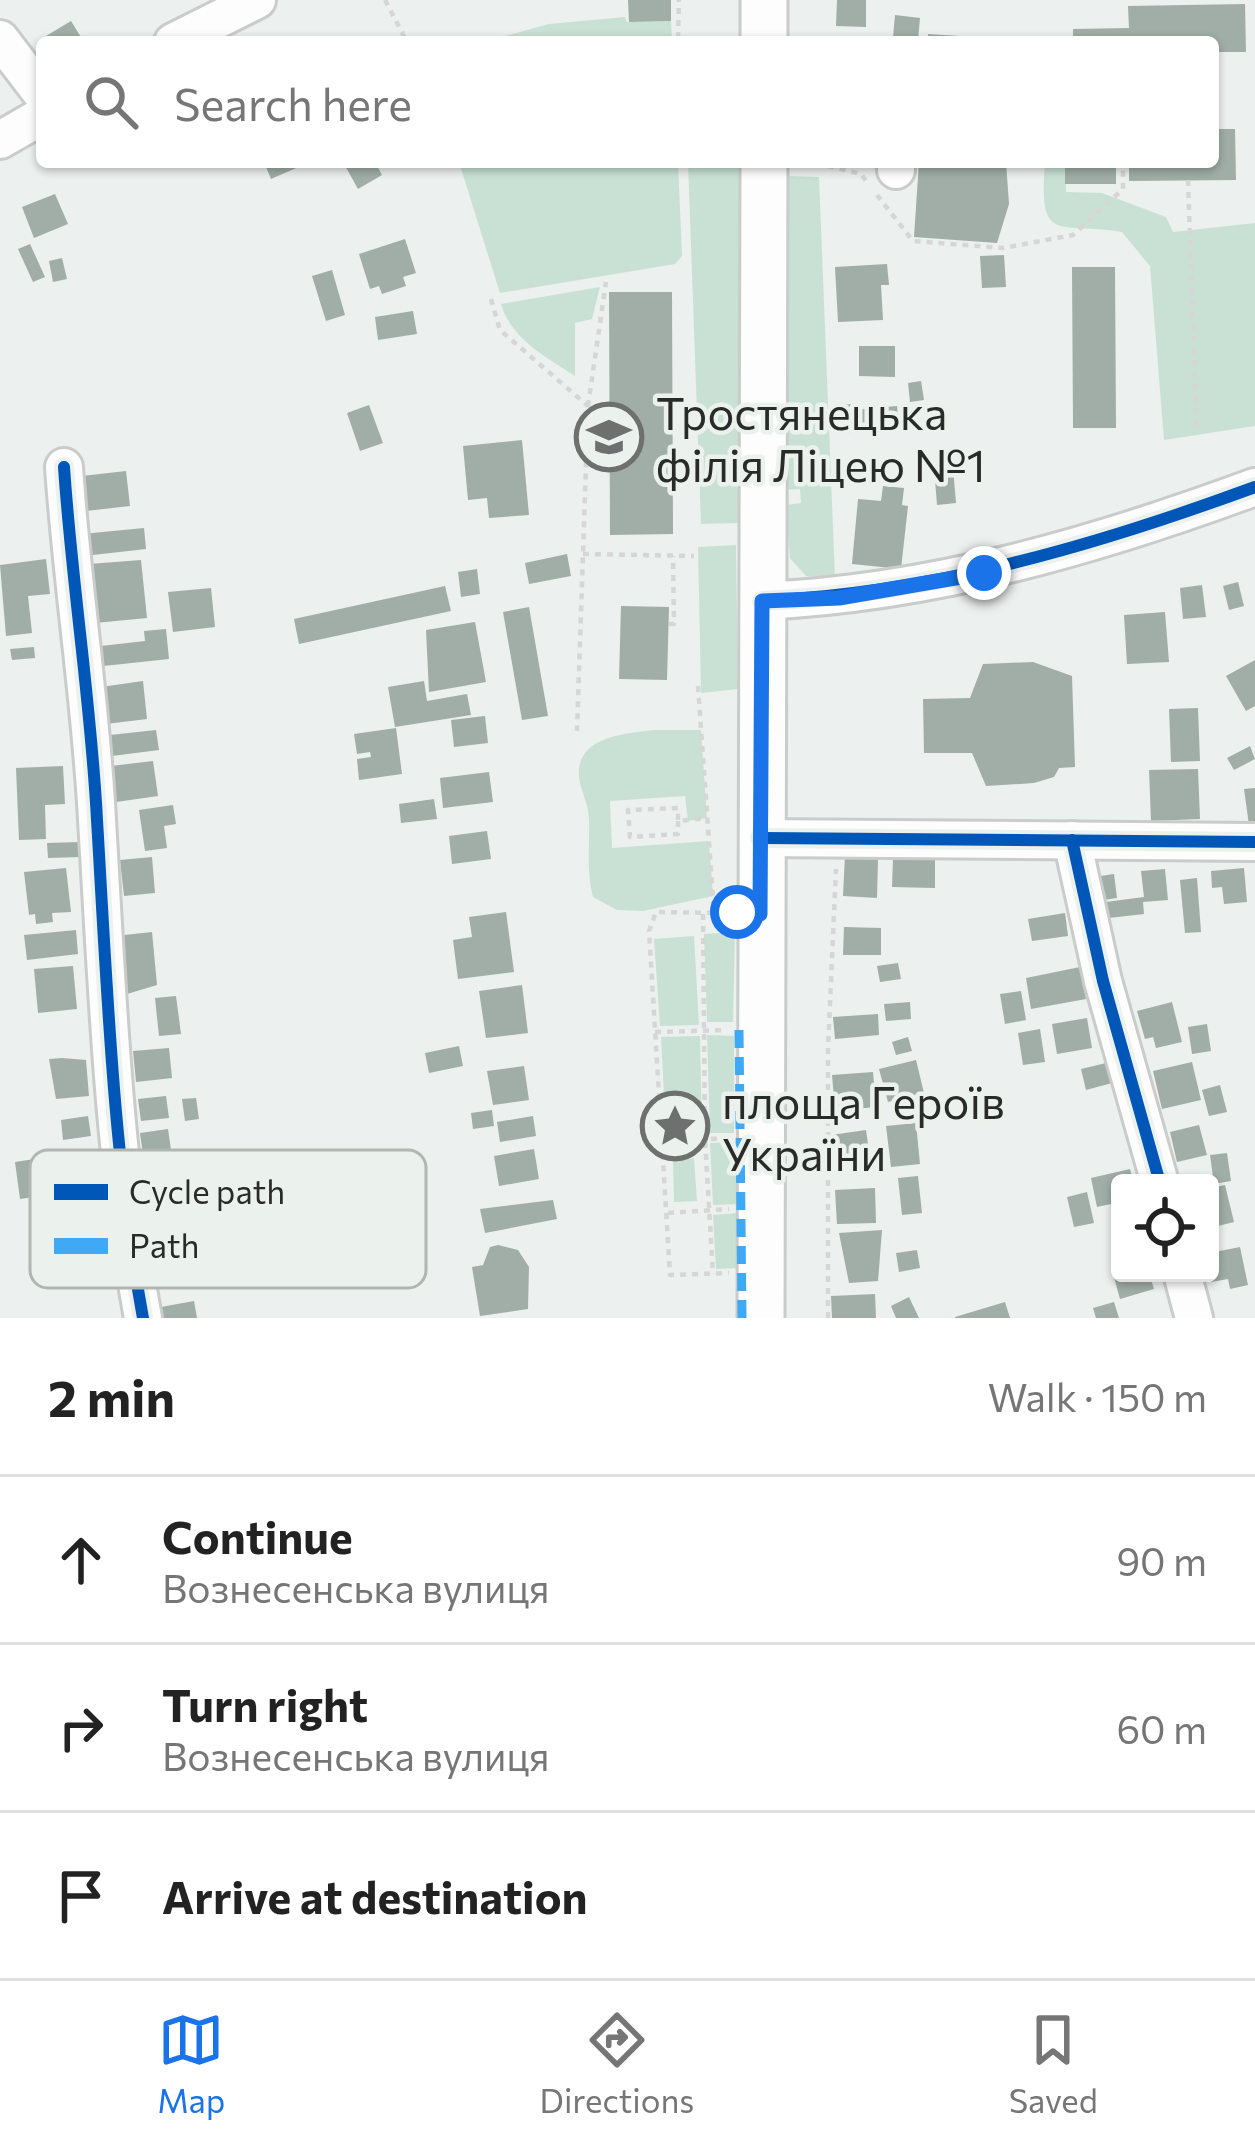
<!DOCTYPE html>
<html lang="en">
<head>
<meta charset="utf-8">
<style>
	body { margin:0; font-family:Commissioner,sans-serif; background:#f6f6f6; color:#222 }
	.controls { position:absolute; right:36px; bottom:36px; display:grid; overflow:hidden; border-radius:12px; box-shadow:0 3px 9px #0004 }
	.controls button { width:108px; height:108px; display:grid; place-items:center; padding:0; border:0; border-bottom:3px solid #e0e0e0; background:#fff; color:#222; font:60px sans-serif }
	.stop { position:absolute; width:36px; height:36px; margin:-27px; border:9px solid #1a73e8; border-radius:50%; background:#fff }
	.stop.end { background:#1a73e8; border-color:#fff; box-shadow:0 3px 12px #0008 }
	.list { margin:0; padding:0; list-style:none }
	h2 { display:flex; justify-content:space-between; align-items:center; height:156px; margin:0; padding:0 48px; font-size:51px }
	h2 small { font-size:39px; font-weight:400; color:#767676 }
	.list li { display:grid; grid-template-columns:78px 1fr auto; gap:36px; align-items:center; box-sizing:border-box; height:168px; padding:0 48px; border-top:3px solid #e0e0e0 }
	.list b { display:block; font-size:45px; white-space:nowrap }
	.list p { margin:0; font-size:39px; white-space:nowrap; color:#767676 }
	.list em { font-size:39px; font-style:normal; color:#767676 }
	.icon { flex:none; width:66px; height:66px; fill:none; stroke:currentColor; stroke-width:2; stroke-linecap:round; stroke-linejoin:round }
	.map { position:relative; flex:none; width:1255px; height:1318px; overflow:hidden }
	.search { position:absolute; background:#fff; box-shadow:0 3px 9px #0004; left:36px; right:36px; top:36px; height:132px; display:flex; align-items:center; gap:30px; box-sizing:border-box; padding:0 42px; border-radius:12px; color:#767676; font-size:45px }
	.sheet { height:660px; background:#fff }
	nav { display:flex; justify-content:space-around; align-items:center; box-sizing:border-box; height:168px; border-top:3px solid #e0e0e0; background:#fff; font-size:33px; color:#767676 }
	nav a { display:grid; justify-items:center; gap:6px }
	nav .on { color:#1a73e8 }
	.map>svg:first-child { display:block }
	.green { fill:#c9e1d4 }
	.building { fill:#a0aea7 }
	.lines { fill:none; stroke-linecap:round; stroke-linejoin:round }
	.minor-casing { stroke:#c9ccca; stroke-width:42 }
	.major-casing { stroke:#c9ccca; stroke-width:51 }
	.path { stroke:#d6d6d6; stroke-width:4.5; stroke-dasharray:6 6; stroke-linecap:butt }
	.minor { stroke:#fcfdfc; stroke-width:36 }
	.major { stroke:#fcfdfc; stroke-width:45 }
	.quiet { stroke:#3fa9f5; stroke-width:9; stroke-dasharray:18 9; stroke-linecap:butt }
	.cycleway-casing { stroke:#ebf1ed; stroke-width:20 }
	.cycleway { stroke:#0057b8; stroke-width:12 }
	.route { stroke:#1a73e8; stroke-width:15 }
	.labels { text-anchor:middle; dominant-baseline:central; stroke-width:9; stroke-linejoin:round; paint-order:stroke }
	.poi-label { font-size:45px; fill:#292b2a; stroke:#ebf1ed; text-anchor:start }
	.key { fill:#ebf1ed; stroke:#b1b6b2; stroke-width:3 }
	.key-label { font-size:33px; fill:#292b2a }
</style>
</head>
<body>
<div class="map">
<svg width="1255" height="1318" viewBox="0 0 1255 1318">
	<rect width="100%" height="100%" fill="#ecf0ee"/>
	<!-- green -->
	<g class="green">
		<path d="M 625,17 L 627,22 L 671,21 L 672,42 L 484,42 L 549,24 Z"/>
		<path d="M 459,162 L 678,162 L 682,256 L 675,264 L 500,293 Z"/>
		<path d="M 688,162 L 739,162 L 739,523 L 701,524 Z"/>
		<path d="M 1045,162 L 1065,162 L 1066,192 L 1102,193 L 1166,217 L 1173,232 L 1255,223 L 1255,426 L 1164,440 L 1150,266 L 1122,232 C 1058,221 1038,246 1045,162 Z"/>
		<path d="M 789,176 L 819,177 L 835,579 L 806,576 L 790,558 L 786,505 L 801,503 L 800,489 L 784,490 L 782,181 Z"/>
		<path d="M 600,287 L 592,319 L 575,323 L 575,376 C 546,357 512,340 501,304 Z"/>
		<path d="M 736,545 L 738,689 L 701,693 L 698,547 Z"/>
		<path d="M 655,730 L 701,730 L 707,818 L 688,821 L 685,796 L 610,801 L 612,848 L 709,841 L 713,896 L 643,911 L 617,910 L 593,897 C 586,870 590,847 589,820 C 589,806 583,796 580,783 C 570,737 625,733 655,730 Z"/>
		<path d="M 735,932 L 733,1022 L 707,1022 L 704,934 Z"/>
		<path d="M 694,936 L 699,1025 L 660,1026 L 654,939 Z"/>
		<path d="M 707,1035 L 734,1036 L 734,1133 L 710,1133 Z"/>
		<path d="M 700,1036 L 702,1134 L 666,1135 L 661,1037 Z"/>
		<path d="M 735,1142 L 738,1204 L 713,1205 L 710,1143 Z"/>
		<path d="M 694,1158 L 697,1201 L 674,1202 L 673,1162 Z"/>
		<path d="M 738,1213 L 739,1268 L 716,1269 L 713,1215 Z"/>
	</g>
	<!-- building -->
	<g class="building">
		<path d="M 628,0 L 671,0 L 671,21 L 629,22 Z"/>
		<path d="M 837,0 L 866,0 L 866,27 L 836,26 Z"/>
		<path d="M 1245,4 L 1246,52 L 1213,52 L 1213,42 L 1073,42 L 1073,29 L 1129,28 L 1128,6 Z"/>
		<path d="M 895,15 L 920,18 L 918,41 L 893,38 Z"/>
		<path d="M 71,21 L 84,42 L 43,42 L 41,39 Z"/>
		<path d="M 928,34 L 992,38 L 991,42 L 928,42 Z"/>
		<path d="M 1213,129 L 1235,129 L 1236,180 L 1129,181 L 1129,162 L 1213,162 Z"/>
		<path d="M 264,162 L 310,162 L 271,179 Z"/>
		<path d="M 343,162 L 375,162 L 382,175 L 358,189 Z"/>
		<path d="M 919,162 L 1006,162 L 1009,204 L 997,243 L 914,237 Z"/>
		<rect x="1065" y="162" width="51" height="22"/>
		<path d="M 55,194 L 68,224 L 34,238 L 22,207 Z"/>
		<path d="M 405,239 L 416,273 L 403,277 L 406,286 L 382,294 L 379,286 L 370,289 L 359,254 Z"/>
		<path d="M 30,244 L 45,277 L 33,282 L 18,249 Z"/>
		<path d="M 1004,255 L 1006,287 L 982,288 L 980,256 Z"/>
		<path d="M 62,258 L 67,279 L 53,282 L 49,261 Z"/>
		<path d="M 887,264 L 889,285 L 881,285 L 883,320 L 838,322 L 835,267 Z"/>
		<path d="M 1072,267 L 1115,267 L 1116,428 L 1073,428 Z"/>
		<path d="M 332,270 L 345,315 L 326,321 L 312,276 Z"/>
		<path d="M 609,292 L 672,292 L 673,534 L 610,535 Z"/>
		<path d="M 413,311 L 417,334 L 378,340 L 375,317 Z"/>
		<path d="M 859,346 L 895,346 L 895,377 L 859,376 Z"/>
		<path d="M 921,381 L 924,400 L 910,402 L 908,383 Z"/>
		<path d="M 854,404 L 854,410 L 897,406 L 899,429 L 839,434 L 837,405 Z"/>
		<path d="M 369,405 L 383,443 L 360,451 L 347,413 Z"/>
		<path d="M 522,440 L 529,515 L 489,518 L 487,498 L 468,500 L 463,446 Z"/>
		<path d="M 952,456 L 956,503 L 937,505 L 934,467 L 940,467 L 939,457 Z"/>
		<path d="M 126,471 L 130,506 L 86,511 L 82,476 Z"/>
		<path d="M 883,486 L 904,488 L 902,505 L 908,506 L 901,569 L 852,564 L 858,499 L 881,501 Z"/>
		<path d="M 144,528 L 146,549 L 84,556 L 82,534 Z"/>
		<path d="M 567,554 L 571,576 L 529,584 L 525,563 Z"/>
		<path d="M 46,559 L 50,594 L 28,596 L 32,633 L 6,636 L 0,565 Z"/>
		<path d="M 141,560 L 147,618 L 95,623 L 89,564 Z"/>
		<path d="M 477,569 L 480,594 L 461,597 L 458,572 Z"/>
		<path d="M 1238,582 L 1244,606 L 1229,610 L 1223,586 Z"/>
		<path d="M 1202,585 L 1206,617 L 1183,619 L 1180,588 Z"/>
		<path d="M 445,586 L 451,611 L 299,644 L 294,619 Z"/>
		<path d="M 211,588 L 215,627 L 173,632 L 168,592 Z"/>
		<path d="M 621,606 L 669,607 L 667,680 L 619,679 Z"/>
		<path d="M 529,607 L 548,716 L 522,720 L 503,612 Z"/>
		<path d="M 1165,612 L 1169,662 L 1127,664 L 1124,615 Z"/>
		<path d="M 475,622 L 486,682 L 429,692 L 426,630 Z"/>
		<path d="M 166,629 L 169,659 L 94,667 L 92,647 L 145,641 L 144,631 Z"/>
		<path d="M 34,647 L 35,658 L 12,660 L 10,649 Z"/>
		<path d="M 1255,660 L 1255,706 L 1246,711 L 1226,676 Z"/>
		<path d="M 1033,662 L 1072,676 L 1075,767 L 1059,768 L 1054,777 L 1034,783 L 986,786 L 972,753 L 924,753 L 923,699 L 970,698 L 983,664 Z"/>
		<path d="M 143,681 L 147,719 L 106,724 L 101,687 Z"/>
		<path d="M 424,681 L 427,701 L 467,694 L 471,715 L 395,727 L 388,687 Z"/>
		<path d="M 1198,708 L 1200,761 L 1171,762 L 1169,709 Z"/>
		<path d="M 485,716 L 488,743 L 454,747 L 451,720 Z"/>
		<path d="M 396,728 L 402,774 L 359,780 L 357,759 L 371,757 L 370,752 L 357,754 L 354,734 Z"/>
		<path d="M 156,730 L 159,750 L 104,757 L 101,736 Z"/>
		<path d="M 1250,746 L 1255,759 L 1234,770 L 1227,758 Z"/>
		<path d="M 153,761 L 158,796 L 116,802 L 111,766 Z"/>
		<path d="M 63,766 L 65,804 L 45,805 L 46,839 L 19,840 L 16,768 Z"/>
		<path d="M 1198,769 L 1200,819 L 1151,821 L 1149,770 Z"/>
		<path d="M 489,772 L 493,802 L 443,808 L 440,778 Z"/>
		<path d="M 1255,788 L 1255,824 L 1249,825 L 1244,789 Z"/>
		<path d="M 434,799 L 437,819 L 401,823 L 399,804 Z"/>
		<path d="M 173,805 L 176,824 L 164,826 L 167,848 L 145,851 L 139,810 Z"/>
		<path d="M 487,831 L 491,859 L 452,864 L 449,836 Z"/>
		<path d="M 80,842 L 80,857 L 48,858 L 47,843 Z"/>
		<path d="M 845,856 L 878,858 L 877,898 L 843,896 Z"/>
		<path d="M 152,857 L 155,893 L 124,896 L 120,860 Z"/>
		<path d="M 893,859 L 935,859 L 935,888 L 892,887 Z"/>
		<path d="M 66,868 L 71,912 L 52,913 L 53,922 L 36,924 L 35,914 L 29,915 L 24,872 Z"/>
		<path d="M 1244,868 L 1247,902 L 1224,904 L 1222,887 L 1212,888 L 1211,871 Z"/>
		<path d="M 1165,869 L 1168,900 L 1143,902 L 1144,914 L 1100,919 L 1098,903 L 1144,897 L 1141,871 Z"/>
		<path d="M 1114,874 L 1117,898 L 1097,901 L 1094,877 Z"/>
		<path d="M 1197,878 L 1201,932 L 1185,933 L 1180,880 Z"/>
		<path d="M 506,912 L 514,972 L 458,979 L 453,940 L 472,937 L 469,917 Z"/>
		<path d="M 1065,913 L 1068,936 L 1032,941 L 1028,919 Z"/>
		<path d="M 844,927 L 881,928 L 881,955 L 843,955 Z"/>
		<path d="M 76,930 L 78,954 L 27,960 L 24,935 Z"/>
		<path d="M 152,932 L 157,985 L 127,994 L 120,990 L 115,936 Z"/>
		<path d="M 898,963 L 901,979 L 880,982 L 877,966 Z"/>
		<path d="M 73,966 L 77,1009 L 38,1013 L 34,969 Z"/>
		<path d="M 1080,967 L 1086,999 L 1031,1009 L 1026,978 Z"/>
		<path d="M 522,985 L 528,1033 L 486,1038 L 479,991 Z"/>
		<path d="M 1021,991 L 1026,1020 L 1005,1024 L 1000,994 Z"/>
		<path d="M 176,996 L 181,1034 L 159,1036 L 155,998 Z"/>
		<path d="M 910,1002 L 911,1019 L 886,1021 L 884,1004 Z"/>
		<path d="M 1172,1002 L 1182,1042 L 1156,1048 L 1153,1037 L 1145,1039 L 1137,1011 Z"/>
		<path d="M 878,1014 L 879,1035 L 835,1039 L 833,1017 Z"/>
		<path d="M 1087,1018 L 1092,1048 L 1057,1054 L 1052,1024 Z"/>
		<path d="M 1207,1024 L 1211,1051 L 1192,1054 L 1188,1027 Z"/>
		<path d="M 1040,1029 L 1045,1062 L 1023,1065 L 1018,1033 Z"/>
		<path d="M 908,1037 L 912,1051 L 896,1055 L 892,1042 Z"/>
		<path d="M 459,1046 L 463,1066 L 429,1073 L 425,1053 Z"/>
		<path d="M 169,1048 L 172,1078 L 136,1082 L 133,1051 Z"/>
		<path d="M 62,1058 L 86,1060 L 89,1096 L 56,1099 L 49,1059 Z"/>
		<path d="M 916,1060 L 924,1093 L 888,1102 L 879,1069 Z"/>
		<path d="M 1192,1062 L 1201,1100 L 1162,1109 L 1153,1071 Z"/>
		<path d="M 1106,1063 L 1112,1083 L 1086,1090 L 1081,1069 Z"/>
		<path d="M 524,1066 L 529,1100 L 493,1105 L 487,1071 Z"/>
		<path d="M 873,1072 L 876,1107 L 835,1111 L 832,1075 Z"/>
		<path d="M 1220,1085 L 1227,1112 L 1209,1116 L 1202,1090 Z"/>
		<path d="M 166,1096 L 169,1118 L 141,1121 L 138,1099 Z"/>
		<path d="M 196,1098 L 199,1119 L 185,1121 L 182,1099 Z"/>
		<path d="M 492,1110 L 494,1126 L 473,1129 L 471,1113 Z"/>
		<path d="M 88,1116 L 91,1136 L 63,1140 L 61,1120 Z"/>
		<path d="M 533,1116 L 536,1136 L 500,1142 L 497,1122 Z"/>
		<path d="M 916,1123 L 920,1164 L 891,1167 L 886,1126 Z"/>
		<path d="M 1199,1125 L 1207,1155 L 1177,1162 L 1170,1132 Z"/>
		<path d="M 168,1129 L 171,1150 L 181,1149 L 183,1165 L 145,1170 L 140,1133 Z"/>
		<path d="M 866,1130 L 870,1158 L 835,1162 L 831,1135 Z"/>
		<path d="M 534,1149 L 539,1179 L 499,1186 L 494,1156 Z"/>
		<path d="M 1227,1153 L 1231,1181 L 1214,1184 L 1210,1155 Z"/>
		<path d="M 35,1159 L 40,1196 L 20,1199 L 15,1162 Z"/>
		<path d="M 1130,1169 L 1134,1183 L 1120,1183 L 1120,1202 L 1097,1207 L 1091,1178 Z"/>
		<path d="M 918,1176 L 922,1213 L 902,1215 L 898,1178 Z"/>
		<path d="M 1225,1185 L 1234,1222 L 1210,1228 L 1210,1188 Z"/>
		<path d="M 875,1188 L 876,1223 L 837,1224 L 835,1190 Z"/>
		<path d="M 1087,1192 L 1094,1223 L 1074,1227 L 1067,1197 Z"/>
		<path d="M 553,1200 L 557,1219 L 485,1233 L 480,1209 Z"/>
		<path d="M 882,1230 L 878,1281 L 849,1283 L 839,1233 Z"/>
		<path d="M 498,1245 L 518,1250 L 529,1267 L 528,1309 L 480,1316 L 472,1267 L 483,1265 L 490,1247 Z"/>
		<path d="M 1240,1247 L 1248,1285 L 1230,1289 L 1228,1279 L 1211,1282 L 1210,1253 Z"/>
		<path d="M 917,1250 L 920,1268 L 899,1272 L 896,1253 Z"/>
		<path d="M 1120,1268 L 1120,1273 L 1149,1273 L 1154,1289 L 1120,1299 L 1112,1270 Z"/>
		<path d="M 875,1294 L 876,1318 L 832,1318 L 831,1296 Z"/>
		<path d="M 909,1297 L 919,1318 L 896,1318 L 891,1306 Z"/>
		<path d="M 194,1301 L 197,1318 L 163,1318 L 161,1307 Z"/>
		<path d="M 1005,1302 L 1010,1318 L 955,1318 L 955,1317 Z"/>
		<path d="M 1114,1302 L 1119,1318 L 1096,1318 L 1093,1308 Z"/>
	</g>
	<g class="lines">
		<defs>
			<g id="minor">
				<path d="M 0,39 L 42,94"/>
				<path d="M 173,42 L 257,0"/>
				<path d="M 0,140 L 42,116"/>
				<path d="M 896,170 L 896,162"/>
				<path d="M 64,467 C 72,586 91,702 97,820 C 107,986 113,1155 143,1318"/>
				<path d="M 762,601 C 933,593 1095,546 1255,487"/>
				<path d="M 760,838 L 1255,842"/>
				<path d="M 1072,840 L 1103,981 L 1160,1183"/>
				<path d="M 1182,1273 L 1194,1318"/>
			</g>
			<g id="major">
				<path d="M 764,42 L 764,0"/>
				<path d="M 761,1318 L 764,162"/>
			</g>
		</defs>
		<!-- minor casing -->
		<use href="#minor" class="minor-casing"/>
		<!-- major casing -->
		<use href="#major" class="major-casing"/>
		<!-- path -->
		<g class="path">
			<path d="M 385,0 L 407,42"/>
			<path d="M 678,38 L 679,0"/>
			<path d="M 828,166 L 861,174 L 866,181"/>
			<path d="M 1188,180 L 1197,431"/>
			<path d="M 877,195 L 913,241 L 1003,248 L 1073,235 L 1123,189 L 1123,162"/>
			<path d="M 491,299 L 500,330 L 588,406 L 577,731"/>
			<path d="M 588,406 L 606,282"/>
			<path d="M 583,554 L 694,556"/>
			<path d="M 669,624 L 674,624 L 673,556"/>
			<path d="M 698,686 L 714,913"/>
			<path d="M 678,821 L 678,834 L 630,837 L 628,810 L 678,808 L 678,821 L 707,818"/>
			<path d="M 725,913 L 656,912 L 649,931 L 670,1275 L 729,1273"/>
			<path d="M 703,914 L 705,1139 L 713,1274"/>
			<path d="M 655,1032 L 727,1030"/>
			<path d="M 663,1142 L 728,1138"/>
			<path d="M 668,1213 L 729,1209"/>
			<path d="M 828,1318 L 828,1049 L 836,869"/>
		</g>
		<!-- minor -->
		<use href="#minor" class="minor"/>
		<!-- major -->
		<use href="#major" class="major"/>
		<!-- quiet -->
		<path class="quiet" d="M 739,1030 L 742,1318"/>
		<defs>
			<g id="cycleway">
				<path d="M 64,467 C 72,586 91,702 97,820 C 107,986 113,1155 143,1318"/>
				<path d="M 762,601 C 933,593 1095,546 1255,487"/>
				<path d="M 760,838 L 1255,842"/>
				<path d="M 1072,840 L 1103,981 L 1160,1183"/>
			</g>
		</defs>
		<!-- cycleway casing -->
		<use href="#cycleway" class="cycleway-casing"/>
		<!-- cycleway -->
		<use href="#cycleway" class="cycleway"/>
	</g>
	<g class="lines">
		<!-- route -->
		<path class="route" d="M 737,912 L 760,914 L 762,601 L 839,598 L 984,573"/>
	</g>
	<!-- icons -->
	<defs>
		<symbol id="school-ring" viewBox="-11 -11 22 22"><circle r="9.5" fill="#ebf1ed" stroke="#6d706f" stroke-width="1.5"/><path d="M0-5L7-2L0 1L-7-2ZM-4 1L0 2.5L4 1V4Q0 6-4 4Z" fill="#6d706f"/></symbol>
		<symbol id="sight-ring" viewBox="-11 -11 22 22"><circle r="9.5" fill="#ebf1ed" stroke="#6d706f" stroke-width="1.5"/><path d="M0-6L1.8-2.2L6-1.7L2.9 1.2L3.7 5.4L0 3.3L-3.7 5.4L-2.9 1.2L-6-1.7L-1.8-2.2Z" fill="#6d706f"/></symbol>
	</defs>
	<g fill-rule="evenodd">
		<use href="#school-ring" x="571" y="399" width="76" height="76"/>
		<use href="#sight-ring" x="637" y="1088" width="76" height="76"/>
	</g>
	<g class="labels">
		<!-- poi labels -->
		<g class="poi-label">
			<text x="656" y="411">Тростянецька<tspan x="656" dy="52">філія Ліцею №1</tspan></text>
			<text x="722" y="1100">площа Героїв<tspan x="722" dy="52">України</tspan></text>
		</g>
	</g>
	<!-- legend -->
	<rect x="30" y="1150" width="396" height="138" rx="18" class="key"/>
	<rect x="54" y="1184" width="54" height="16" fill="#0057b8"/>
	<rect x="54" y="1238" width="54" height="16" fill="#3fa9f5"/>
	<g class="key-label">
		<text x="129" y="1204">Cycle path</text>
		<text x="129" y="1258">Path</text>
	</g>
</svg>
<div class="controls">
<button><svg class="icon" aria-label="locate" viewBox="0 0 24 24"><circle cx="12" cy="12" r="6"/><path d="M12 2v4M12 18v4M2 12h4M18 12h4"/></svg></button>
</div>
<div class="stop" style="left:737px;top:912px"></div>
<div class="stop end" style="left:984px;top:573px"></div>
<div class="search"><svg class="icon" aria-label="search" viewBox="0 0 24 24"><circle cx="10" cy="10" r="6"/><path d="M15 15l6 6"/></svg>Search here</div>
</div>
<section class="sheet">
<h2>2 min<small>Walk · 150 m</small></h2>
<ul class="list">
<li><svg class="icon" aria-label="ahead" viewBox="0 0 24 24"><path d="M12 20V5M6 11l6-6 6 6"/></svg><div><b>Continue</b><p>Вознесенська вулиця</p></div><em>90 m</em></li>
<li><svg class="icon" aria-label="right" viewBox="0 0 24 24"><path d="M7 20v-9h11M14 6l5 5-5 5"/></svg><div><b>Turn right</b><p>Вознесенська вулиця</p></div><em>60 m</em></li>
<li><svg class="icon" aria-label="arrive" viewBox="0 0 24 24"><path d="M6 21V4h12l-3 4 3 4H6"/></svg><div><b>Arrive at destination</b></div></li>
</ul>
</section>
<nav>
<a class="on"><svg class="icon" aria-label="map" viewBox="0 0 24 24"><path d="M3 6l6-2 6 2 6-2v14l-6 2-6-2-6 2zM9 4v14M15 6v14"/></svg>Map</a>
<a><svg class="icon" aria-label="directions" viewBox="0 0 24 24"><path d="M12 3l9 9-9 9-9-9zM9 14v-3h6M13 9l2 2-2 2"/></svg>Directions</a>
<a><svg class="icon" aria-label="saved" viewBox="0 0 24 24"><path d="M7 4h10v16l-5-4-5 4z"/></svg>Saved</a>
</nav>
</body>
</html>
